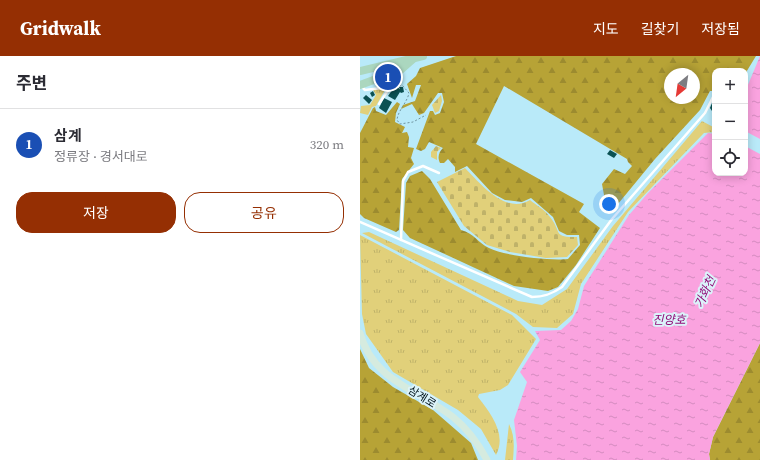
<!DOCTYPE html>
<html lang="ko">
<head>
<meta charset="utf-8">
<style>
	body { margin:0; font-family:"Source Serif 4","Noto Sans KR",serif; background:#f2f2f3; color:#2b2b33 }
	.controls { position:absolute; right:12px; top:12px; display:grid; overflow:hidden; border-radius:8px; box-shadow:0 2px 10px #0003 }
	.controls button { width:36px; height:36px; display:grid; place-items:center; padding:0; border:0; border-bottom:1px solid #e1e1e2; background:#fff; color:#2b2b33; font:20px sans-serif }
	.compass { position:absolute; left:304px; top:12px; width:36px; height:36px; border-radius:50%; background:#fff; box-shadow:0 2px 10px #0003; rotate:209deg }
	.you { position:absolute; left:249px; top:148px; width:14px; height:14px; margin:-10px; border:3px solid #fff; border-radius:50%; background:#1a73e8; box-shadow:0 0 0 6px #1a73e833 }
	.badge { display:grid; place-items:center; width:26px; height:26px; border-radius:50%; background:#952f03; color:#fff; font-size:13px; font-weight:700 }
	.pin { position:absolute; translate:-50% -50%; border:2px solid #fff; box-shadow:0 1px 4px #0006 }
	.list { margin:0; padding:0; list-style:none }
	h2 { display:flex; justify-content:space-between; align-items:center; height:52px; margin:0; padding:0 16px; font-size:17px }
	h2 small { font-size:13px; font-weight:400; color:#7c7c81 }
	.list li { display:grid; grid-template-columns:26px 1fr auto; gap:12px; align-items:center; box-sizing:border-box; height:72px; padding:0 16px; border-top:1px solid #e1e1e2 }
	.list b { display:block; font-size:15px; white-space:nowrap }
	.list p { margin:0; font-size:13px; white-space:nowrap; color:#7c7c81 }
	.list em { font-size:13px; font-style:normal; color:#7c7c81 }
	.actions { display:flex; gap:8px; padding:12px 16px }
	.actions a { flex:1; padding:9px 0; border:1px solid #952f03; border-radius:16px; text-align:center; font-size:14px; color:#952f03 }
	.actions .main { background:#952f03; color:#fff }
	.icon { flex:none; width:22px; height:22px; fill:none; stroke:currentColor; stroke-width:2; stroke-linecap:round; stroke-linejoin:round }
	.map { position:relative; flex:none; width:400px; height:404px; overflow:hidden }
	header { display:flex; align-items:center; gap:24px; box-sizing:border-box; height:56px; padding:0 20px; background:#952f03; color:#fff }
	header strong { font-size:19px }
	nav { display:flex; gap:22px; margin-inline-start:auto; font-size:14px }
	main { display:flex }
	aside { flex:1; background:#fff }
	.map>svg:first-child { display:block }
	.grass { fill:url(#grass-tufts) }
	.forest { fill:url(#forest-firs); fill-rule:evenodd }
	.cemetery { fill:url(#cemetery-stones) }
	.water { fill:url(#water-ripples) }
	.building { fill:#0b5153 }
	.lines { fill:none; stroke-linecap:round; stroke-linejoin:round }
	.path { stroke:#6f94a0; stroke-width:1; stroke-dasharray:2 2; stroke-linecap:butt }
	.lane { stroke:#fff; stroke-width:2.5 }
	.secondary { stroke:#d5ebdf; stroke-width:7 }
	.primary { stroke:#abd7bf; stroke-width:8 }
	.labels { text-anchor:middle; dominant-baseline:central; stroke-width:4; stroke-linejoin:round; paint-order:stroke }
	.street-label { font-size:11px; fill:#001219; stroke:#dbf3fa }
	.water-label { font-size:12px; font-style:italic; fill:#920d78; stroke:#dbf3fa }
</style>
</head>
<body>
<header>
<strong>Gridwalk</strong>
<nav><a>지도</a><a>길찾기</a><a>저장됨</a></nav>
</header>
<main>
<aside>
<h2>주변<small></small></h2>
<ul class="list">
<li><span class="badge" style="background:#1a4fb4">1</span><div><b>삼계</b><p>정류장 · 경서대로</p></div><em>320 m</em></li>
</ul>
<div class="actions"><a class="main">저장</a><a>공유</a></div>
</aside>
<div class="map">
<svg width="400" height="404" viewBox="0 0 400 404">
	<defs>
		<pattern id="grass-tufts" width="24" height="20" patternUnits="userSpaceOnUse"><rect width="24" height="20" fill="#e1d07a"/><path d="M3 7l-1-3M5 7V3M7 7l1-3M15 17l-1-3M17 17v-4M19 17l1-3" fill="none" stroke="#bfb269"/></pattern>
		<pattern id="forest-firs" width="22" height="20" patternUnits="userSpaceOnUse"><rect width="22" height="20" fill="#b7a336"/><path d="M5 1l3.5 6h-7zM16 11l3.5 6h-7z" fill="#9c8b2f"/></pattern>
		<pattern id="cemetery-stones" width="16" height="16" patternUnits="userSpaceOnUse"><rect width="16" height="16" fill="#e1d07a"/><path d="M2 7V4a2 2 0 0 1 4 0v3zM10 15v-3a2 2 0 0 1 4 0v3z" fill="#bfb269"/></pattern>
		<pattern id="water-ripples" width="26" height="14" patternUnits="userSpaceOnUse"><rect width="26" height="14" fill="#faa3df"/><path d="M2 4q2-2 4 0t4 0M15 11q2-2 4 0t4 0" fill="none" stroke="#d48bbf"/></pattern>
	</defs>
	<rect width="100%" height="100%" fill="#b9eaf9"/>
	<!-- grass -->
	<g class="grass">
		<path d="M 24,32 L 25,34 L 16,50 L 12,51 L 8,59 L 0,57 L 1,50 L 10,49 L 16,39 L 13,34 Z"/>
		<path d="M 342,65 L 355,72 L 354,76 L 344,77 L 268,156 L 221,228 L 213,258 L 197,272 L 173,271 L 156,258 L 2,177 L 9,176 L 158,245 L 182,249 L 207,233 L 253,170 Z"/>
		<path d="M 0,179 L 152,259 L 176,283 L 148,329 L 140,334 L 119,338 L 118,341 C 131,358 147,378 136,399 L 121,373 L 98,354 L 33,316 L 6,278 L 2,258 Z"/>
		<path d="M 149,368 C 155,380 154,391 153,404 L 145,404 Z"/>
	</g>
	<!-- forest -->
	<g class="forest">
		<path d="M 96,0 L 396,0 L 385,18 L 385,15 L 355,15 L 355,35 L 350,35 L 340,54 L 295,103 L 253,154 L 246,150 L 242,128 L 254,113 L 265,118 L 272,110 L 268,106 L 267,103 L 144,30 L 116,88 L 224,148 L 219,156 L 240,172 L 216,209 L 198,231 L 188,235 L 154,230 L 50,182 L 43,174 L 46,127 L 50,120 L 62,115 L 70,123 L 101,174 C 114,177 118,187 129,192 C 145,200 190,205 208,203 L 220,189 L 219,179 L 207,179 L 199,175 L 193,161 L 171,142 L 162,146 L 145,144 L 132,137 L 107,110 L 95,116 L 95,111 L 88,103 L 84,107 L 80,107 C 77,101 79,96 83,92 L 69,86 L 65,93 L 61,95 L 56,93 L 70,55 L 73,55 L 75,59 L 80,57 L 84,46 L 82,37 L 78,37 L 64,57 L 59,59 L 52,48 L 41,53 L 43,49 L 55,45 L 61,29 L 56,29 L 52,42 L 47,28 L 56,20 L 60,12 ZM 310,18 L 334,18 L 334,42 L 310,42 Z"/>
		<path d="M 37,46 L 40,48 L 36,57 L 35,66 L 45,71 L 42,77 L 47,76 L 49,81 L 48,91 L 54,92 L 51,102 L 54,108 L 42,123 L 39,174 L 36,176 L 4,162 L 0,158 L 0,77 L 13,52 L 15,51 L 16,55 L 26,59 Z"/>
		<path d="M 400,287 L 400,404 L 350,404 L 349,398 L 353,381 Z"/>
		<path d="M 0,293 L 9,312 L 33,331 L 73,354 L 111,387 L 118,404 L 0,404 Z"/>
	</g>
	<!-- cemetery -->
	<g class="cemetery">
		<path d="M 81,39 L 82,45 L 79,55 L 75,57 L 72,49 Z"/>
		<path d="M 76,90 L 81,92 L 77,96 L 77,104 L 71,101 L 71,96 Z"/>
		<path d="M 105,112 C 120,127 145,159 170,144 C 176,149 185,154 190,161 C 202,175 192,182 217,181 L 218,189 L 207,201 L 186,202 L 150,196 L 127,189 L 104,170 L 77,126 Z"/>
	</g>
	<!-- water -->
	<g class="water">
		<path d="M 400,0 L 400,83 L 385,75 L 385,36 Z"/>
		<path d="M 348,77 L 355,78 L 355,117 L 385,117 L 385,90 L 400,98 L 400,287 L 353,381 L 349,398 L 350,404 L 156,404 L 157,390 L 154,364 L 167,326 L 160,316 L 180,284 L 175,275 L 201,274 L 211,265 L 218,253 L 224,230 L 269,159 L 288,137 Z"/>
	</g>
	<!-- building -->
	<g class="building">
		<path d="M 35,30 L 40,33 L 39,31 L 43,31 L 44,36 L 41,37 L 40,36 L 35,44 L 28,40 Z"/>
		<path d="M 13,35 L 15,39 L 12,41 L 10,37 Z"/>
		<path d="M 6,39 L 12,44 L 9,48 L 3,42 Z"/>
		<path d="M 24,42 L 32,46 L 26,57 L 19,52 Z"/>
		<path d="M 352,47 L 355,48 L 355,52 L 352,55 L 350,52 Z"/>
		<path d="M 250,94 L 257,98 L 254,102 L 247,98 Z"/>
	</g>
	<g class="lines">
		<!-- path -->
		<path class="path" d="M 35,30 L 42,29 L 49,37 C 47,47 38,54 37,64 L 40,68 L 53,66 L 66,59"/>
		<!-- lane -->
		<g class="lane">
			<path d="M 1,30 L 5,34 L 30,31 L 19,48"/>
			<path d="M 0,166 L 172,241 C 184,241 192,238 202,231 L 252,163 L 345,57 L 354,39"/>
			<path d="M 41,184 L 43,125 L 48,116 L 63,110 L 79,117"/>
		</g>
		<!-- secondary -->
		<path class="secondary" d="M 0,277 C 13,325 57,333 93,361 C 108,373 118,387 127,404"/>
		<!-- primary -->
		<g class="primary">
			<path d="M 0,15 L 63,0"/>
			<path d="M 0,29 L 19,22 L 36,18 L 53,3"/>
		</g>
	</g>
	<g class="labels">
		<!-- street labels -->
		<g class="street-label">
			<text transform="translate(62 341) rotate(32)">삼계로</text>
		</g>
		<!-- water labels -->
		<g class="water-label">
			<text transform="translate(345 236) rotate(-65)">가화천</text>
			<text x="309" y="264">진양호</text>
		</g>
	</g>
</svg>
<div class="controls">
<button>+</button>
<button>−</button>
<button><svg class="icon" aria-label="locate" viewBox="0 0 24 24"><circle cx="12" cy="12" r="6"/><path d="M12 2v4M12 18v4M2 12h4M18 12h4"/></svg></button>
</div>
<svg class="compass" viewBox="-18 -18 36 36"><path d="M0-13l5 13h-10z" fill="#e53935"/><path d="M0 13l5-13h-10z" fill="#7c7c81"/></svg>
<div class="you"></div>
<div class="pin badge" style="left:28px;top:21px;background:#1a4fb4">1</div>
</div>
</main>
</body>
</html>
